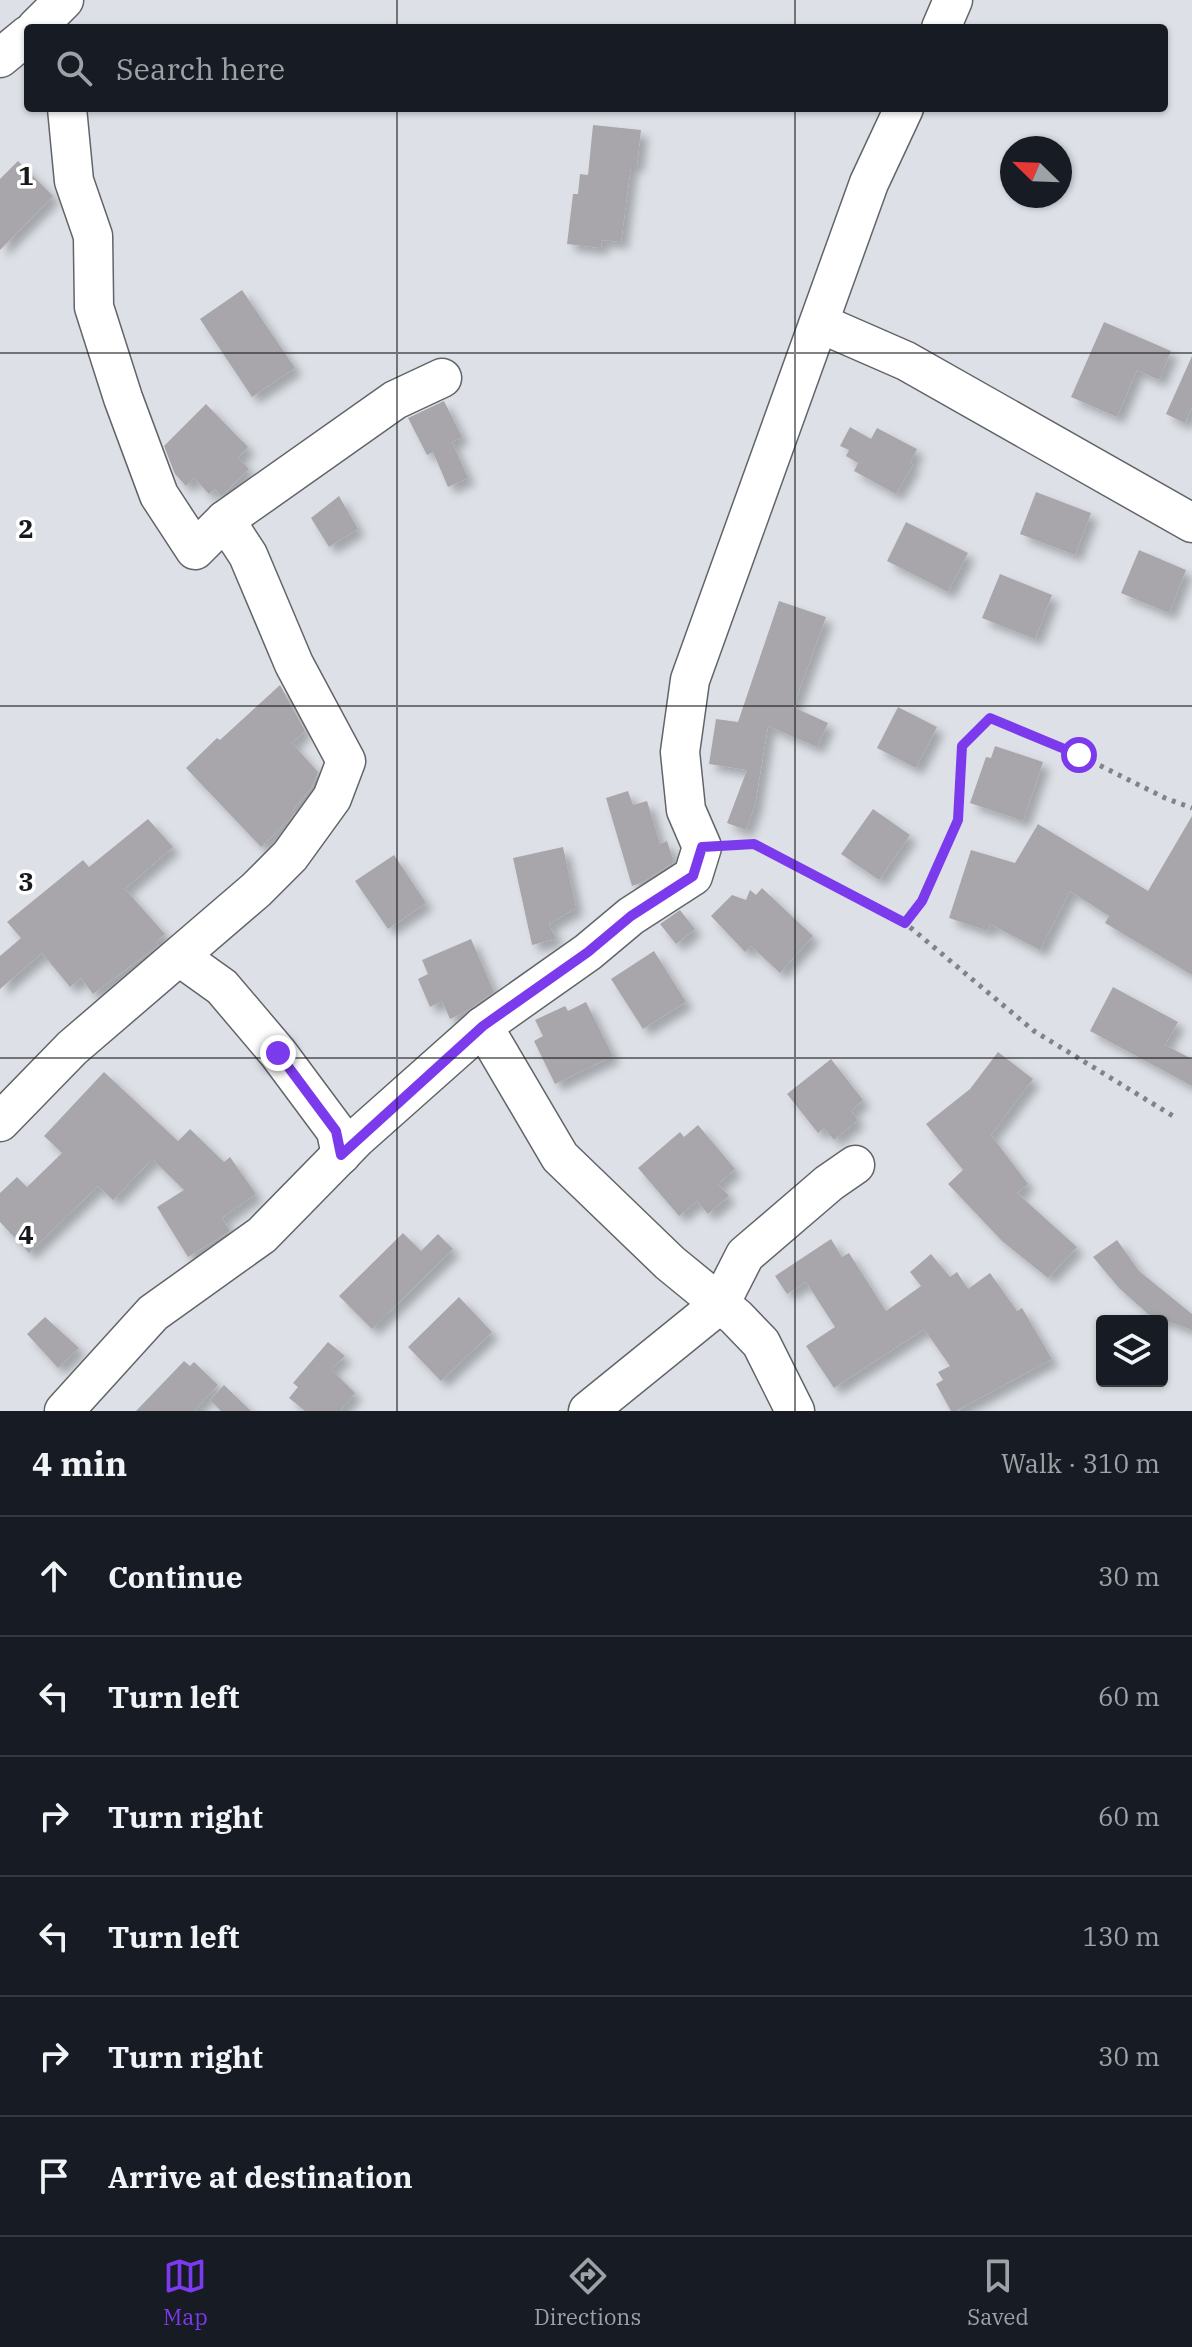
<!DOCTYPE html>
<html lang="en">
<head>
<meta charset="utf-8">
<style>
	body { margin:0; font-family:"IBM Plex Serif",serif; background:#20242c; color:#f1f3f6 }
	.controls { position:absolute; right:24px; bottom:24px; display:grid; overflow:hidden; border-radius:8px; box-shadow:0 2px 6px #0004 }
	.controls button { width:72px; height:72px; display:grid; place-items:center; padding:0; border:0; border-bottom:2px solid #363941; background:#171b24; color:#f1f3f6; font:40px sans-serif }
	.compass { position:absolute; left:1000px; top:136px; width:72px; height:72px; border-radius:50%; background:#171b24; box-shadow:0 2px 6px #0004; rotate:293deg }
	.stop { position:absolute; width:24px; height:24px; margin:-18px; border:6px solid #7c3aed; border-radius:50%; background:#fff }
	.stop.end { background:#7c3aed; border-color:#fff; box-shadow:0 2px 8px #0008 }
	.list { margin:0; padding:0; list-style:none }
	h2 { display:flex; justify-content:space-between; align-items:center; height:104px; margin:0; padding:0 32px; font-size:34px }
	h2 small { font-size:26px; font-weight:400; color:#9ea1a6 }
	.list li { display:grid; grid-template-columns:52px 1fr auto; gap:24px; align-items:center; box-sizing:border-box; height:120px; padding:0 32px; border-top:2px solid #363941 }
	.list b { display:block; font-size:30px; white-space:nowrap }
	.list em { font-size:26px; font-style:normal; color:#9ea1a6 }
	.icon { flex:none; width:44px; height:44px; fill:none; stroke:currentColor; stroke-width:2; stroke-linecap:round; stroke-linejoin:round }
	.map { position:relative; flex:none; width:1192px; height:1411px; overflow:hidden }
	.search { position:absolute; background:#171b24; box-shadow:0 2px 6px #0004; left:24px; right:24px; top:24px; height:88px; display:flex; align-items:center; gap:20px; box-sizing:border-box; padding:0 28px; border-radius:8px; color:#9ea1a6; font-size:30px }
	.sheet { height:824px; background:#171b24 }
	nav { display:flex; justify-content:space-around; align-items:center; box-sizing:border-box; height:112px; border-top:2px solid #363941; background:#171b24; font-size:22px; color:#9ea1a6 }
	nav a { display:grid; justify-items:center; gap:4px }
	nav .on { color:#7c3aed }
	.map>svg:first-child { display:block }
	.building { fill:#a8a6ab; filter:url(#shadow) }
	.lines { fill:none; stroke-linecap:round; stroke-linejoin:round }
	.minor-casing { stroke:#616569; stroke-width:41 }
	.path { stroke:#808387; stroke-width:5; stroke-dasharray:4 6; stroke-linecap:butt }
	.minor { stroke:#fff; stroke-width:38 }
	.route { stroke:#7c3aed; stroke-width:10 }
	.grid { fill:none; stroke:#17191a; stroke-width:2; stroke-opacity:0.55 }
	.grid-label { font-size:26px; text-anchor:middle; font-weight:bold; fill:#17191a; stroke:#fff; stroke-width:7; stroke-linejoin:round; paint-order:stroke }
</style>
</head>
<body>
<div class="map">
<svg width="1192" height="1411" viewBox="0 0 1192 1411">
	<defs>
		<filter id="shadow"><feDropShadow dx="7" dy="7" stdDeviation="4" flood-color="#0004"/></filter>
	</defs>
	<rect width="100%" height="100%" fill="#dde1e7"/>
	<!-- building -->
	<g class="building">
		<path d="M 593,125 L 641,130 L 637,165 L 631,165 L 621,242 L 602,240 L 601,248 L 567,244 L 573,194 L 578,194 L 580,174 L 588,175 Z"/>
		<path d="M 18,161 L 53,196 L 0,250 L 0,179 Z"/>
		<path d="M 242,290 L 295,368 L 252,397 L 200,319 Z"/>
		<path d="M 1104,322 L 1171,351 L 1159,380 L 1137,370 L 1117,417 L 1071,397 Z"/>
		<path d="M 1192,356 L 1192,407 L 1185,423 L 1166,414 Z"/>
		<path d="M 444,401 L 462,437 L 452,442 L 468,478 L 448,487 L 433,452 L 427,455 L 408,418 Z"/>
		<path d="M 206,404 L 248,447 L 238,458 L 249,469 L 221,496 L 215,489 L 209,494 L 194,478 L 186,486 L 175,474 L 164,446 Z"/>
		<path d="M 850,427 L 871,439 L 877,428 L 917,449 L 910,463 L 913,465 L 896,494 L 854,471 L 858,463 L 846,456 L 849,450 L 840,446 Z"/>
		<path d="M 1036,492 L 1091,513 L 1075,555 L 1020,534 Z"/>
		<path d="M 339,496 L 358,529 L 329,547 L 311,518 Z"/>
		<path d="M 906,522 L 968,553 L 948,592 L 887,561 Z"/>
		<path d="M 1139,550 L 1186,570 L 1169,613 L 1121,593 Z"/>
		<path d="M 1000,574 L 1052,595 L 1035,639 L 982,618 Z"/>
		<path d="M 779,601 L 826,617 L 793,707 L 828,723 L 817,747 L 768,726 L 755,805 L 746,830 L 727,823 L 747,770 L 709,764 L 716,719 L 738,722 Z"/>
		<path d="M 280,685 L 305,731 L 292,743 L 318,772 L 312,787 L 293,810 L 295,812 L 290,819 L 261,847 L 186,768 L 217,738 L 220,740 Z"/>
		<path d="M 898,707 L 937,727 L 916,768 L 877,748 Z"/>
		<path d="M 995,746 L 1043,762 L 1023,821 L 970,803 L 986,757 L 991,758 Z"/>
		<path d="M 628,791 L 633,805 L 647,801 L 660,844 L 667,841 L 674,862 L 643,882 L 632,886 L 606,798 Z"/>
		<path d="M 873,809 L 910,835 L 879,880 L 841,854 Z"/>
		<path d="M 1192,816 L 1192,975 L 1105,923 L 1109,916 L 1070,891 L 1040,950 L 990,924 L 988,931 L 949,918 L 971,850 L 1015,863 L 1038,824 L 1148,891 Z"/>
		<path d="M 148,819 L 173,847 L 125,889 L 165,934 L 156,942 L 159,945 L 93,994 L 81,978 L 70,987 L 42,953 L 0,989 L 0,956 L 21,938 L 7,922 L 83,860 L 89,867 Z"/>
		<path d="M 563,847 L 576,908 L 549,924 L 556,939 L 532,945 L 513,858 Z"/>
		<path d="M 394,855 L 426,903 L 388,929 L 355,881 Z"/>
		<path d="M 762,888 L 813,936 L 780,973 L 751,946 L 745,952 L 711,916 L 732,895 L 746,900 L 750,890 L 756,895 Z"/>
		<path d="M 680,910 L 695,929 L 676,944 L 660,924 Z"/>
		<path d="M 471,939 L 494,992 L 465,1012 L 450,1019 L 442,1001 L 430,1007 L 418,979 L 428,974 L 422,960 Z"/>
		<path d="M 654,951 L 686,1002 L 643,1029 L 611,979 Z"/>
		<path d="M 1113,987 L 1178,1022 L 1165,1045 L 1192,1059 L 1192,1086 L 1090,1031 Z"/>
		<path d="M 586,1002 L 613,1056 L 555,1084 L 534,1041 L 543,1036 L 535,1020 L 565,1006 L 568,1011 Z"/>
		<path d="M 998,1052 L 1033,1079 L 991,1135 L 1028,1184 L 1017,1193 L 1077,1247 L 1048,1278 L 1002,1241 L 948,1184 L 963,1170 L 926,1124 L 970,1089 Z"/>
		<path d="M 831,1059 L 863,1100 L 851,1111 L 858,1120 L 834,1140 L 824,1128 L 818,1133 L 787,1094 Z"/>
		<path d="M 104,1072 L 178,1141 L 190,1129 L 224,1162 L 230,1157 L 256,1194 L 222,1218 L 230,1231 L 188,1257 L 157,1207 L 184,1190 L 152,1159 L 113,1200 L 98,1186 L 29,1253 L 0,1222 L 0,1193 L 17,1177 L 27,1187 L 62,1153 L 44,1136 Z"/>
		<path d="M 698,1125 L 735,1169 L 718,1184 L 729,1196 L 708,1214 L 697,1201 L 679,1216 L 638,1168 L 680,1132 L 684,1137 Z"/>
		<path d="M 403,1233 L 421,1251 L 438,1234 L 453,1249 L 372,1329 L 339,1296 Z"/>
		<path d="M 831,1239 L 842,1257 L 849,1253 L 886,1311 L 921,1286 L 910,1272 L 931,1254 L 950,1277 L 957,1272 L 968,1289 L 990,1273 L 1017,1311 L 1022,1308 L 1052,1359 L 956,1411 L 951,1411 L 936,1384 L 943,1380 L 938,1372 L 950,1366 L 924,1329 L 834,1388 L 806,1346 L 835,1327 L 806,1282 L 787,1294 L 775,1276 Z"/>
		<path d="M 1117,1240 L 1139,1271 L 1192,1314 L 1192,1330 L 1148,1314 L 1119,1288 L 1093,1257 Z"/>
		<path d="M 459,1297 L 492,1332 L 441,1381 L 408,1347 Z"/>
		<path d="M 45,1317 L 79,1348 L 58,1368 L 27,1334 Z"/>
		<path d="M 328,1342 L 345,1356 L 331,1369 L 355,1393 L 340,1411 L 305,1411 L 289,1398 L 298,1387 L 293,1383 Z"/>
		<path d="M 184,1361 L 190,1366 L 194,1362 L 218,1385 L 194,1411 L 136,1411 Z"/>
		<path d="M 224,1385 L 251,1411 L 221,1411 L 210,1400 Z"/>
	</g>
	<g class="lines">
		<defs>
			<g id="minor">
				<path d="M 36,28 L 64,0"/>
				<path d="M 941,28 L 953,0"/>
				<path d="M 0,58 L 28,35"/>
				<path d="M 67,108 L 74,181 L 93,236 L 94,307 L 123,398 L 159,495 L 195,550 L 225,520"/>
				<path d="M 819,323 L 906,361 L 1192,523"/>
				<path d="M 180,957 L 222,987 L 278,1053 L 336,1131 L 341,1155"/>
				<path d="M 483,1026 L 560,1157 L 670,1263 L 736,1317 L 761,1343 L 795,1411"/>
				<path d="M 0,1122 L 72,1048 L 256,890 L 290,856 L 332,798 L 346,761 L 294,664 L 248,555 L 225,520 L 395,400 L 442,378"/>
				<path d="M 64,1411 L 153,1313 L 262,1235 L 357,1138 L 483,1026 L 588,952 L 631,916 L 693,876 L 702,847 L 686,810 L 680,752 L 690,680 L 869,183 L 904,108"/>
				<path d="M 588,1411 L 720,1304 L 745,1255 L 829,1183 L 855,1165"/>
			</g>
		</defs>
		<!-- minor casing -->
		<use href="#minor" class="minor-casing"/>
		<!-- path -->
		<g class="path">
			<path d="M 731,845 L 754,844 L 905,923 L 1034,1031 L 1173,1116"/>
			<path d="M 905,923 L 922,901 L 958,820 L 962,746 L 990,718 L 1079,755 L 1165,798 L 1192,808"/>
		</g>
		<!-- minor -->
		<use href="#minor" class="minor"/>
	</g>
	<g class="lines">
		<!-- route -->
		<path class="route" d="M 278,1053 L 336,1131 L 341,1155 L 483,1026 L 588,952 L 631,916 L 693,876 L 702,847 L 754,844 L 905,923 L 922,901 L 958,820 L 962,746 L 990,718 L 1079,755"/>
	</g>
	<!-- grid -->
	<path class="grid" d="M 397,0 L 397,28M 795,0 L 795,28M 397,108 L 397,1411M 795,108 L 795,1411M 0,353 L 1192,353M 0,706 L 1192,706M 0,1058 L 1192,1058"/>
	<g class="grid-label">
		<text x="26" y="185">1</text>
		<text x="26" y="538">2</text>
		<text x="26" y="891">3</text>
		<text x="26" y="1244">4</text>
	</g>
</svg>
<div class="controls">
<button><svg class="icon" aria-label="layers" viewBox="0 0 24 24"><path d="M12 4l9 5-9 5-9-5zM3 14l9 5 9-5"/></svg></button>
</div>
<svg class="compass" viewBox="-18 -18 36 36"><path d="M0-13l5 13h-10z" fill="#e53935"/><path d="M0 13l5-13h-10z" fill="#9ea1a6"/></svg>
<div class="stop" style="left:1079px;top:755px"></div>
<div class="stop end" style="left:278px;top:1053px"></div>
<div class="search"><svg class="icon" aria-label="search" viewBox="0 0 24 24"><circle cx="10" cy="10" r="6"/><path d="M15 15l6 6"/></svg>Search here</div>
</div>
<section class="sheet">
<h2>4 min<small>Walk · 310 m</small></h2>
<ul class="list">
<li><svg class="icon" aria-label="ahead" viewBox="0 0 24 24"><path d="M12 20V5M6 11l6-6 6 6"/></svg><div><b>Continue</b></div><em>30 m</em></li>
<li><svg class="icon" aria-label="left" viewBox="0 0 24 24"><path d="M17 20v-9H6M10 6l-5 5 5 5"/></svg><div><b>Turn left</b></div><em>60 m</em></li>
<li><svg class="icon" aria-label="right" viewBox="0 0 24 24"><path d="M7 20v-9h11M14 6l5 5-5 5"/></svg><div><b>Turn right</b></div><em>60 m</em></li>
<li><svg class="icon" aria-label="left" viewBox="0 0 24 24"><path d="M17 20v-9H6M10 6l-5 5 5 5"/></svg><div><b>Turn left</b></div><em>130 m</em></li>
<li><svg class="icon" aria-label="right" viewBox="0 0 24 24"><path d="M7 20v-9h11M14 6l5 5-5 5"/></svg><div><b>Turn right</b></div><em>30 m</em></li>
<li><svg class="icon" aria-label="arrive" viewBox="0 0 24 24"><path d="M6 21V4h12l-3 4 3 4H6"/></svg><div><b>Arrive at destination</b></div></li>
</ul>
</section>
<nav>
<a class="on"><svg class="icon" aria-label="map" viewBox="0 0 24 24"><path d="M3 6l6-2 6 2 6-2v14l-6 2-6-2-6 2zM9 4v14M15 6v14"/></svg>Map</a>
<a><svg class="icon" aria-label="directions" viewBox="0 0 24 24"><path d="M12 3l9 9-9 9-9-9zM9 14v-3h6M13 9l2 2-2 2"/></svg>Directions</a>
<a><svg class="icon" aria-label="saved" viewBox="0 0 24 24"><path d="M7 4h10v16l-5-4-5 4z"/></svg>Saved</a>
</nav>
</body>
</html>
